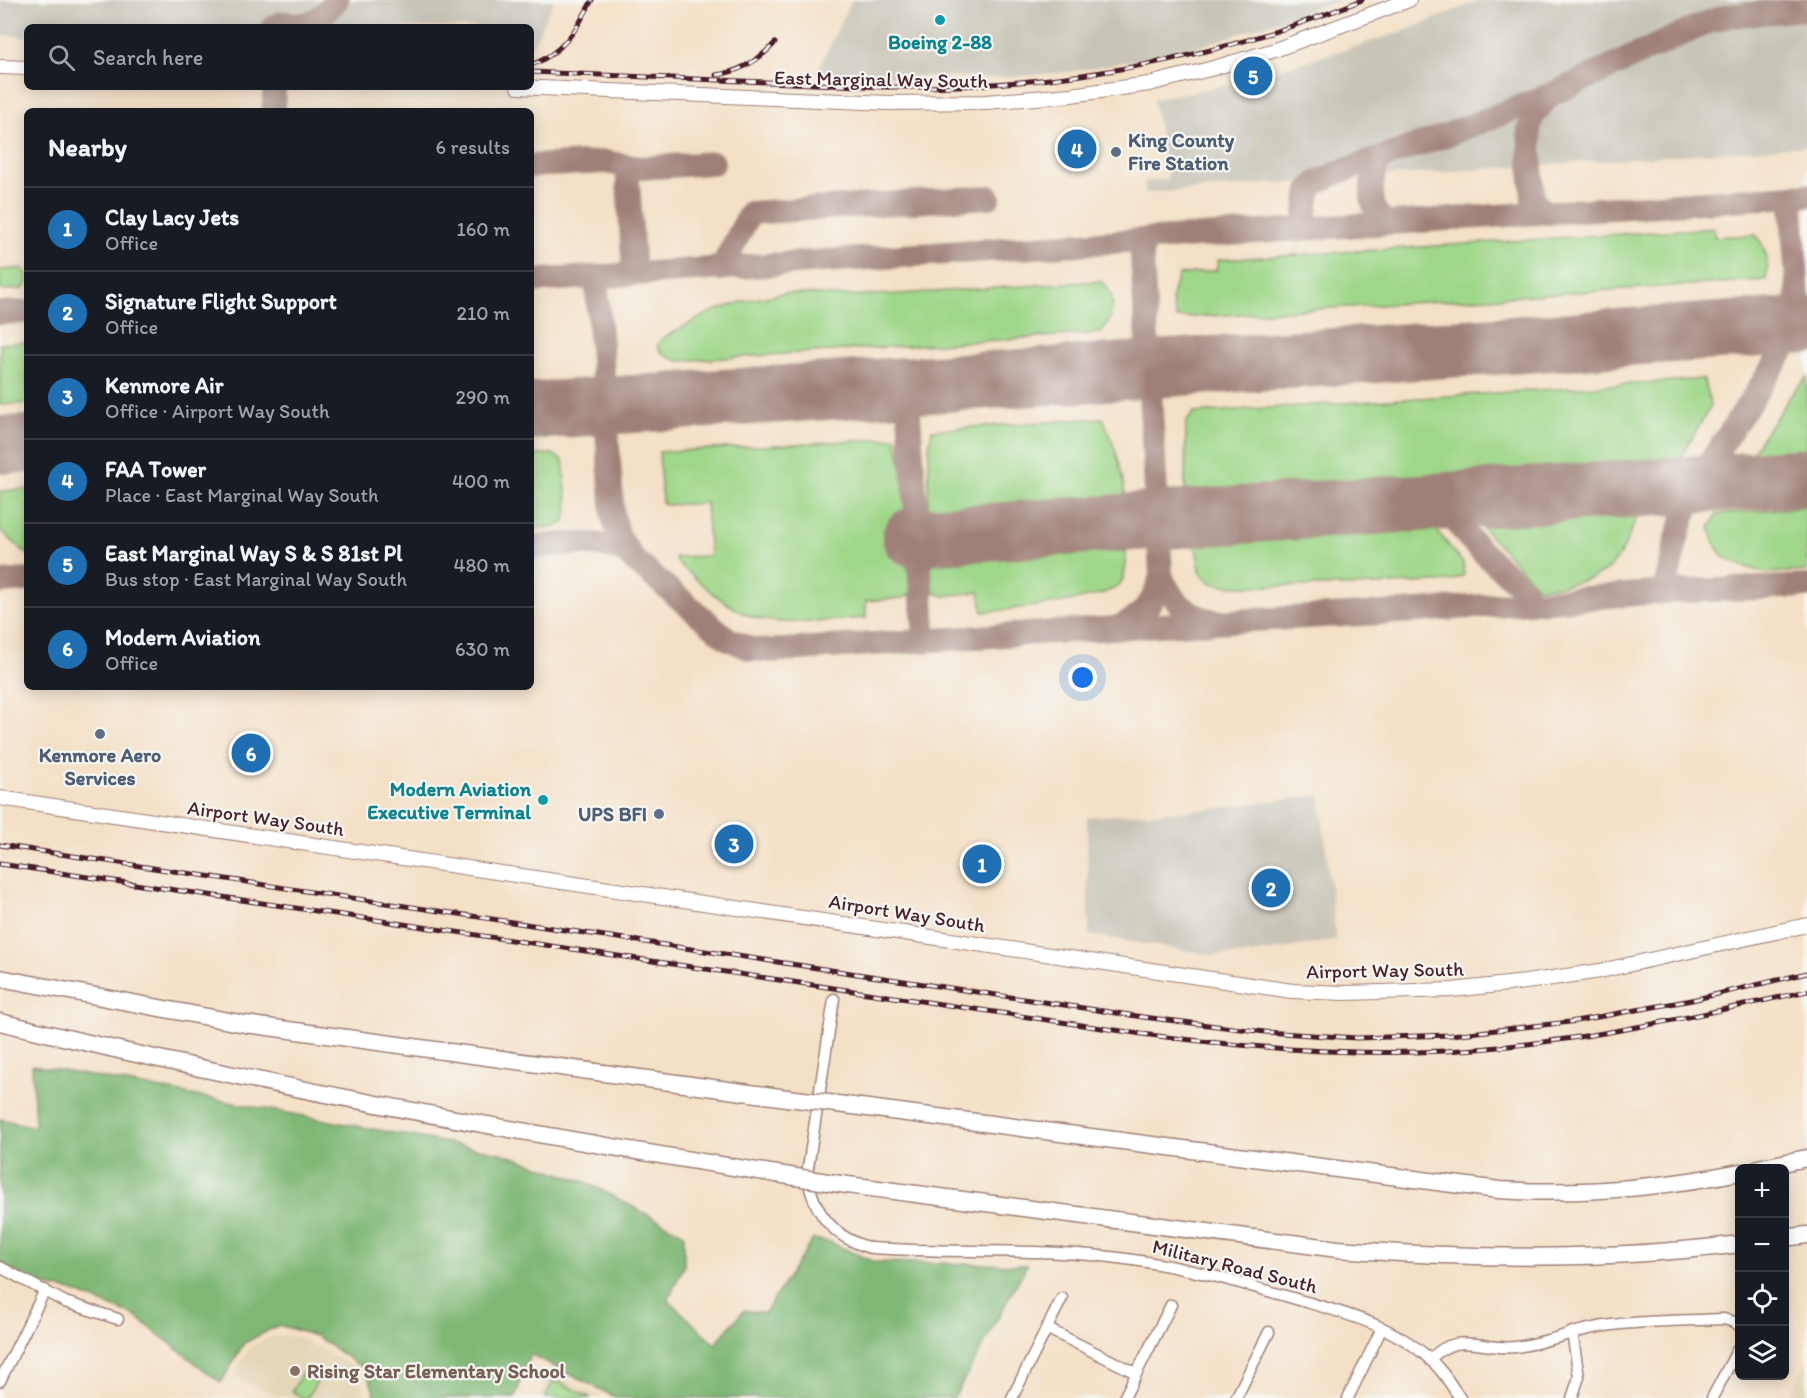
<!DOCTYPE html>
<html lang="en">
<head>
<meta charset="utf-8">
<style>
	body { margin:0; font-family:Itim,sans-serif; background:#242831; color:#f1f3f6 }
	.controls { position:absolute; right:18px; bottom:18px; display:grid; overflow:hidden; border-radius:9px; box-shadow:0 3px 15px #0003 }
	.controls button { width:54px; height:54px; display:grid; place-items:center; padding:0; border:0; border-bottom:2px solid #363941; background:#171b24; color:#f1f3f6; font:30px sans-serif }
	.you { position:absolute; left:1083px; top:678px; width:21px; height:21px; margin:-15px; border:4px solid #fff; border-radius:50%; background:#1a73e8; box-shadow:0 0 0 9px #1a73e833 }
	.badge { display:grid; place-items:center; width:39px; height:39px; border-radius:50%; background:#1f6fb2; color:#fff; font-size:20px; font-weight:700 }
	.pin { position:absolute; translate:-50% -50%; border:3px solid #fff; box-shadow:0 2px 6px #0006 }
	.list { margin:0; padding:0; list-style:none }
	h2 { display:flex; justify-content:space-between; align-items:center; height:78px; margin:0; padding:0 24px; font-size:26px }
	h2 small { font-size:20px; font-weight:400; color:#9ea1a6 }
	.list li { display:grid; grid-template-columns:39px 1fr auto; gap:18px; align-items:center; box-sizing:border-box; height:84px; padding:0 24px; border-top:2px solid #363941 }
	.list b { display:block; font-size:22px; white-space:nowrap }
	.list p { margin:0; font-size:20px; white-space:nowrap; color:#9ea1a6 }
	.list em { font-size:20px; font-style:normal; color:#9ea1a6 }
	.icon { flex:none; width:33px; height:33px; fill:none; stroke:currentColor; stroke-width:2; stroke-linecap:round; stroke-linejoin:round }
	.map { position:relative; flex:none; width:1807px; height:1398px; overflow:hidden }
	.search { position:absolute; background:#171b24; box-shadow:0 3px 15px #0003; left:24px; top:24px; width:510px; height:66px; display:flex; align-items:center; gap:15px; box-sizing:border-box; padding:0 21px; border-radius:9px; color:#9ea1a6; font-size:22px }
	.panel { position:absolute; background:#171b24; box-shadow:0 3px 15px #0003; left:24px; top:108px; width:510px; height:582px; border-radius:9px }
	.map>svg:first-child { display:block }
	.built { fill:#e4d6b7 }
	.industrial { fill:#c8c4b8 }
	.green { fill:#9fd789; stroke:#747b5a; stroke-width:1.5 }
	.forest { fill:#7fb875; stroke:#646c50; stroke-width:1.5 }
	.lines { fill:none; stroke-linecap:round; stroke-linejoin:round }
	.taxiway { stroke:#9f8078; stroke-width:24 }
	.runway { stroke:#9f8078; stroke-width:58 }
	.minor-casing { stroke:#9f8078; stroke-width:13 }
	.major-casing { stroke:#9f8078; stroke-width:16 }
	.highway-casing { stroke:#9f8078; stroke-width:19 }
	.minor { stroke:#fff; stroke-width:10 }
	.major { stroke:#fff; stroke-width:14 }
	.highway { stroke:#fff; stroke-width:16 }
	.rail-casing { stroke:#4a1f2b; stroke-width:5 }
	.rail { stroke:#f6f6f2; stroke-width:3; stroke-dasharray:9; stroke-linecap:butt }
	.highway-bridge-casing { stroke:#9f8078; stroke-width:19; stroke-linecap:butt }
	.highway-bridge { stroke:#fff; stroke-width:16 }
	.culture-dot { fill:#0f9aa8; stroke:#f6f6f2; stroke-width:2 }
	.service-dot { fill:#5c6f8a; stroke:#f6f6f2; stroke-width:2 }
	.education-dot { fill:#8d6e63; stroke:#f6f6f2; stroke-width:2 }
	.labels { text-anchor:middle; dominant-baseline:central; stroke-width:4.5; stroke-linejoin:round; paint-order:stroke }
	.culture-label { font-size:20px; font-weight:bold; fill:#0d838f; stroke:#f6f6f2 }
	.street-label { font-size:20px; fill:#4a1f2b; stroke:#f6f6f2 }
	.service-label { font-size:20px; font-weight:bold; fill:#4e5e75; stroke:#f6f6f2; text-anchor:start }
	.education-label { font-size:20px; font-weight:bold; fill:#785e54; stroke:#f6f6f2; text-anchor:start }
</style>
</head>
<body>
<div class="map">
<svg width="1807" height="1398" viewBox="0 0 1807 1398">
	<rect width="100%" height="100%" fill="#f6f6f2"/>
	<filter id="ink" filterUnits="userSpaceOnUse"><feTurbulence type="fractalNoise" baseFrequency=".0167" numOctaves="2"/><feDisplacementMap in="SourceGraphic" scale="12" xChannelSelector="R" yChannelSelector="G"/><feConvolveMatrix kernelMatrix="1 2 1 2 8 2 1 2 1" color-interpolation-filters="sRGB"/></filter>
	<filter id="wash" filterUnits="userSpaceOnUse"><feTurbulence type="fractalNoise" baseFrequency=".008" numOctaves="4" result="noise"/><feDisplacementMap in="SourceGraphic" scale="24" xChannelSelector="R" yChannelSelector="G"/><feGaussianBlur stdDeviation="1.35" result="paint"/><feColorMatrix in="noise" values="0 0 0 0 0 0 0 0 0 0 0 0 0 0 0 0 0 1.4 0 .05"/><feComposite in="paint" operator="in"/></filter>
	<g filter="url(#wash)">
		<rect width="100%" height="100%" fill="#f4e0c6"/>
		<!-- built -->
		<g class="built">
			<path d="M 274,1336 L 296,1336 L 353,1366 L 366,1398 L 280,1398 L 233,1375 L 251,1346 Z"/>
			<path d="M 1807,1360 L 1807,1398 L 1787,1398 L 1794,1385 Z"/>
			<path d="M 550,1372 L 602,1398 L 539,1398 Z"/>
		</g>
		<!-- industrial -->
		<g class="industrial">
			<path d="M 0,0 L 554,0 L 531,48 L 531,27 L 27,27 L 27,37 L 0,35 Z"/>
			<path d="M 852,0 L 1341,0 L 1186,51 L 1068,72 L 998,78 L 816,74 Z"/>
			<path d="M 1481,0 L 1807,0 L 1807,146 L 1146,193 L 1144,182 L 1168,179 L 1153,99 L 1228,85 L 1402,32 Z"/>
			<path d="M 1320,795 L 1336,940 L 1252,954 L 1213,955 L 1089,935 L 1087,817 L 1202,810 Z"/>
		</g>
		<!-- green -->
		<g class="green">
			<path d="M 1714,228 L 1714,237 L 1756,235 C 1766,249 1770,262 1766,280 L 1177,318 C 1169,302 1172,291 1179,275 L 1217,270 L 1217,260 Z"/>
			<path d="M 22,268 L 27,274 L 27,283 L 23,289 L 0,290 L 0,270 Z"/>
			<path d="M 1100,281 C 1118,294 1115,317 1101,333 L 679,361 L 664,355 L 657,347 L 661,339 L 711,312 L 745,301 L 785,293 L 838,296 L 899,294 Z"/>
			<path d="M 27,342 L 27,403 L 0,405 L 0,344 Z"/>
			<path d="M 1807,377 L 1807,452 L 1750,456 L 1791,395 Z"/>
			<path d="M 1703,379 L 1708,392 L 1710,407 L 1678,462 L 1185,494 L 1186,423 L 1193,413 Z"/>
			<path d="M 1103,418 C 1115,444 1122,471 1126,499 L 940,511 L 928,509 L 929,447 L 932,430 Z"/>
			<path d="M 896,438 L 909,511 L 902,512 L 905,566 L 908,567 L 909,584 L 914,584 L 910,594 L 904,598 L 866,601 L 866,618 C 831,620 774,629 743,613 C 718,600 698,581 677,562 L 675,557 L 710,556 L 706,503 L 666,505 L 662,502 L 659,452 Z"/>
			<path d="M 553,454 L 563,461 L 568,509 L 564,523 L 552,527 L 531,528 L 531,455 Z"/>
			<path d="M 27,489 L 27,554 L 0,530 L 0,491 Z"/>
			<path d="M 1807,507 L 1807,571 L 1765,573 L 1740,565 L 1722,556 L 1715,544 L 1710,528 L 1717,514 Z"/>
			<path d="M 1638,515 C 1630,532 1624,553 1611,566 C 1595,582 1560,586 1539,588 L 1479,524 Z"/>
			<path d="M 1433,526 L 1463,563 L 1464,575 L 1452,581 L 1355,586 L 1229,586 L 1212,583 L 1201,574 L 1195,543 Z"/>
			<path d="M 1126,545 C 1125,558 1128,575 1119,585 C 1105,600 1007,610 983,612 L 979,592 L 944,596 L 935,593 L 931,586 L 930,560 L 941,556 Z"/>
			<path d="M 302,1373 L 317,1382 L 307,1398 L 303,1398 L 292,1391 Z"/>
			<path d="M 554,1380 L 591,1398 L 545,1398 Z"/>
		</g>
		<!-- forest -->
		<path class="forest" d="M 32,1065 L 501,1153 L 588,1183 L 684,1234 L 684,1266 L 668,1300 L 715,1344 L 744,1310 L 765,1313 L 813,1239 L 830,1242 L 874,1262 L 1027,1265 L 954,1398 L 617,1398 L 530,1354 L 515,1398 L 376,1398 L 367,1371 L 316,1336 L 279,1325 L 244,1343 L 221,1383 L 135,1316 L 72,1291 L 40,1285 L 0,1263 L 0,1119 L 35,1127 Z"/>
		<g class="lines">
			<!-- taxiway -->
			<g class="taxiway">
				<path d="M 273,27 C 284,19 294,26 306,24 C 319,21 329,9 337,0"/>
				<path d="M 274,111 L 274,87"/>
				<path d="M 1381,158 C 1369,175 1366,214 1389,223"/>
				<path d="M 531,166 L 605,162 L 640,168 L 713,163"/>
				<path d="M 627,166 L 634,274"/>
				<path d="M 1549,213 L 1541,209 L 1533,199 L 1529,130 L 1533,115 L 1550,95"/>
				<path d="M 1297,230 L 1305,220 L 1309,191 L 1316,183 L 1337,173 L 1444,136 L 1552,94 L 1708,22 L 1729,16 L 1807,9"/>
				<path d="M 1141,241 L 1161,575 C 1170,598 1185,615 1211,620"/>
				<path d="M 721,269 L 750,213 L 989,197"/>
				<path d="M 596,277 L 613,516 L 619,537 L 632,557"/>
				<path d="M 531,281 L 1807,195"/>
				<path d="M 0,313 L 27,312"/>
				<path d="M 907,386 L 925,641"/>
				<path d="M 1448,502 C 1453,532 1502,569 1525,590 L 1526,601"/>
				<path d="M 531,547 C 562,545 593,539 623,551 L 728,639 L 751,649 L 769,651 L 1160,625 L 1418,611 L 1664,592 L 1807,586"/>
				<path d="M 920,567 C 924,547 933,540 952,535"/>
				<path d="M 0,582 L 27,580"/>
				<path d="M 1664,592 L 1677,538 L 1695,485 L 1800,326 L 1791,196"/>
				<path d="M 1120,626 C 1144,617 1156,599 1161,575"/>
			</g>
			<!-- runway -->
			<g class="runway">
				<path d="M 531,411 L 1807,325"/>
				<path d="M 0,445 L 27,444"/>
				<path d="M 911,537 L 1807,477"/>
			</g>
		</g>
	</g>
	<g filter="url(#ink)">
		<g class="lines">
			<defs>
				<g id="minor">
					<path d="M 834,999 L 807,1174 C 813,1212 833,1238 871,1248 C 956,1254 1041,1247 1126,1259 C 1181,1266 1235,1281 1289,1297 C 1343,1313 1404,1326 1442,1372 C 1448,1380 1454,1389 1460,1398"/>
					<path d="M 0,1267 L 65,1302 L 118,1319"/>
					<path d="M 1046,1328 L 1136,1373"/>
					<path d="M 1572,1332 L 1579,1377 L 1572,1398"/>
					<path d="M 1430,1360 C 1457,1329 1482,1351 1516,1347 C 1546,1343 1575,1330 1605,1326 C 1644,1320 1685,1321 1724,1319 L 1735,1322 L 1740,1327"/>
					<path d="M 0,1381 L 45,1290"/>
					<path d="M 1012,1398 L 1062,1298"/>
					<path d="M 1124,1398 L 1171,1305"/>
					<path d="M 1236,1398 L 1269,1332"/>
					<path d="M 1348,1398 L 1382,1328"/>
					<path d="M 1712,1398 L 1740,1345"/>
				</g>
				<g id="major">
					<path d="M 0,67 L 27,68"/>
					<path d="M 518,87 L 888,103 L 986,102 L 1071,95 L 1149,84 L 1210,69 L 1272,51 L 1409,0"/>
					<path d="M 0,798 L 1245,984 L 1292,991 L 1345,993 L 1452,990 L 1526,982 L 1600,971 L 1807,925"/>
				</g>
				<g id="highway">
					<path d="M 0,978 L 245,1024 L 787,1098"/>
					<path d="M 0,1022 C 257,1085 516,1133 777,1174"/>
					<path d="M 845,1105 L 1499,1190 C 1580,1195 1660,1188 1740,1172"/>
					<path d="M 1758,1168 L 1807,1158"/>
					<path d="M 840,1184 L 1338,1249 C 1473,1259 1605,1261 1740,1244"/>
					<path d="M 1784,1238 L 1807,1235"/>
				</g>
			</defs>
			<!-- minor casing -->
			<use href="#minor" class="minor-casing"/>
			<!-- major casing -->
			<use href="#major" class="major-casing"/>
			<!-- highway casing -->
			<use href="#highway" class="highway-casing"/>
			<!-- minor -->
			<use href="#minor" class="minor"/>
			<!-- major -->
			<use href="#major" class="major"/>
			<!-- highway -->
			<use href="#highway" class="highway"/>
			<defs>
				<g id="rail">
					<path d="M 531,65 C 562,54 578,28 592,0"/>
					<path d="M 531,72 L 884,87 C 1049,89 1209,63 1362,0"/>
					<path d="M 716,75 C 740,72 758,61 775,43"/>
					<path d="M 0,845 L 1143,1017 L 1265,1032 L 1357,1038 L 1451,1035 L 1570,1022 L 1692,1000 L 1807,973"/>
					<path d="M 0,864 L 1142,1034 C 1243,1047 1343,1056 1445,1051 C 1568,1045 1687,1018 1807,991"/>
				</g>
			</defs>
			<!-- rail casing -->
			<use href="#rail" class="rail-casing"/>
			<!-- rail -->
			<use href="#rail" class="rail"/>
			<defs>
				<g id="highway-bridge">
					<path d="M 787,1098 L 845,1105"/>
					<path d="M 777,1174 L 840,1184"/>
				</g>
			</defs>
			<!-- highway-bridge casing -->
			<use href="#highway-bridge" class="highway-bridge-casing"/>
			<!-- highway-bridge -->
			<use href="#highway-bridge" class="highway-bridge"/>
		</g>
	</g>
	<!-- markers -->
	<g class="culture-dot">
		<circle cx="940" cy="20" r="6"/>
		<circle cx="543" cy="800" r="6"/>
	</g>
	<g class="service-dot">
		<circle cx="1116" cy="152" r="6"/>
		<circle cx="100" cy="734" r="6"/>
		<circle cx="659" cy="814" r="6"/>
	</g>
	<circle class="education-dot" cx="295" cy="1371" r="6"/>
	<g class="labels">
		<!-- culture labels -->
		<g class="culture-label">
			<text x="940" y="42">Boeing 2-88</text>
			<text x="531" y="789" text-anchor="end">Modern Aviation<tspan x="531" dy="23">Executive Terminal</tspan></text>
		</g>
		<!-- street labels -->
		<g class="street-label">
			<text transform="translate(881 79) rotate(1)">East Marginal Way South</text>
			<text transform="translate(266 818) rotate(8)">Airport Way South</text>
			<text transform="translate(907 913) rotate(9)">Airport Way South</text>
			<text transform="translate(1385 970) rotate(-1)">Airport Way South</text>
			<text transform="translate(1235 1266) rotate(14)">Military Road South</text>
		</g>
		<!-- service labels -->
		<g class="service-label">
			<text x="1128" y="140">King County<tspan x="1128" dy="23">Fire Station</tspan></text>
			<text x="100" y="755" text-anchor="middle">Kenmore Aero<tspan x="100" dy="23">Services</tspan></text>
			<text x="647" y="814" text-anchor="end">UPS BFI</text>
		</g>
		<!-- education labels -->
		<g class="education-label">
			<text x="307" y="1371">Rising Star Elementary School</text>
		</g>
	</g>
</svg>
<div class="controls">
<button>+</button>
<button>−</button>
<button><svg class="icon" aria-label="locate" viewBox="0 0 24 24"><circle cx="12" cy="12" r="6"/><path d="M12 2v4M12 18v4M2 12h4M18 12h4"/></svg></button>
<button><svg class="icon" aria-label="layers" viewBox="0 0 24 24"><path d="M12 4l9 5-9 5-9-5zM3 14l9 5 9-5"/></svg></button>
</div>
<div class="you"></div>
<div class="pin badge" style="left:982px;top:864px">1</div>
<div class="pin badge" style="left:1271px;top:888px">2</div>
<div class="pin badge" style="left:734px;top:844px">3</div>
<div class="pin badge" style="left:1077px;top:149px">4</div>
<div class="pin badge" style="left:1253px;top:76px">5</div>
<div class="pin badge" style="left:251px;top:753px">6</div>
<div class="search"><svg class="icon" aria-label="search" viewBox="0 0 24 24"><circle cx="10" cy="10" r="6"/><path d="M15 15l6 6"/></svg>Search here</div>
<section class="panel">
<h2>Nearby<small>6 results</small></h2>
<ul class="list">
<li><span class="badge">1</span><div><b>Clay Lacy Jets</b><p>Office</p></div><em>160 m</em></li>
<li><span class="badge">2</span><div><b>Signature Flight Support</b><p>Office</p></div><em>210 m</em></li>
<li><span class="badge">3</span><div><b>Kenmore Air</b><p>Office · Airport Way South</p></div><em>290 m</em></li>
<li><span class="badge">4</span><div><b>FAA Tower</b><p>Place · East Marginal Way South</p></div><em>400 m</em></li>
<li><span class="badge">5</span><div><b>East Marginal Way S &amp; S 81st Pl</b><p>Bus stop · East Marginal Way South</p></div><em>480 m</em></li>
<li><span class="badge">6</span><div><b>Modern Aviation</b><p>Office</p></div><em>630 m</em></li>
</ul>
</section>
</div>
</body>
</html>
